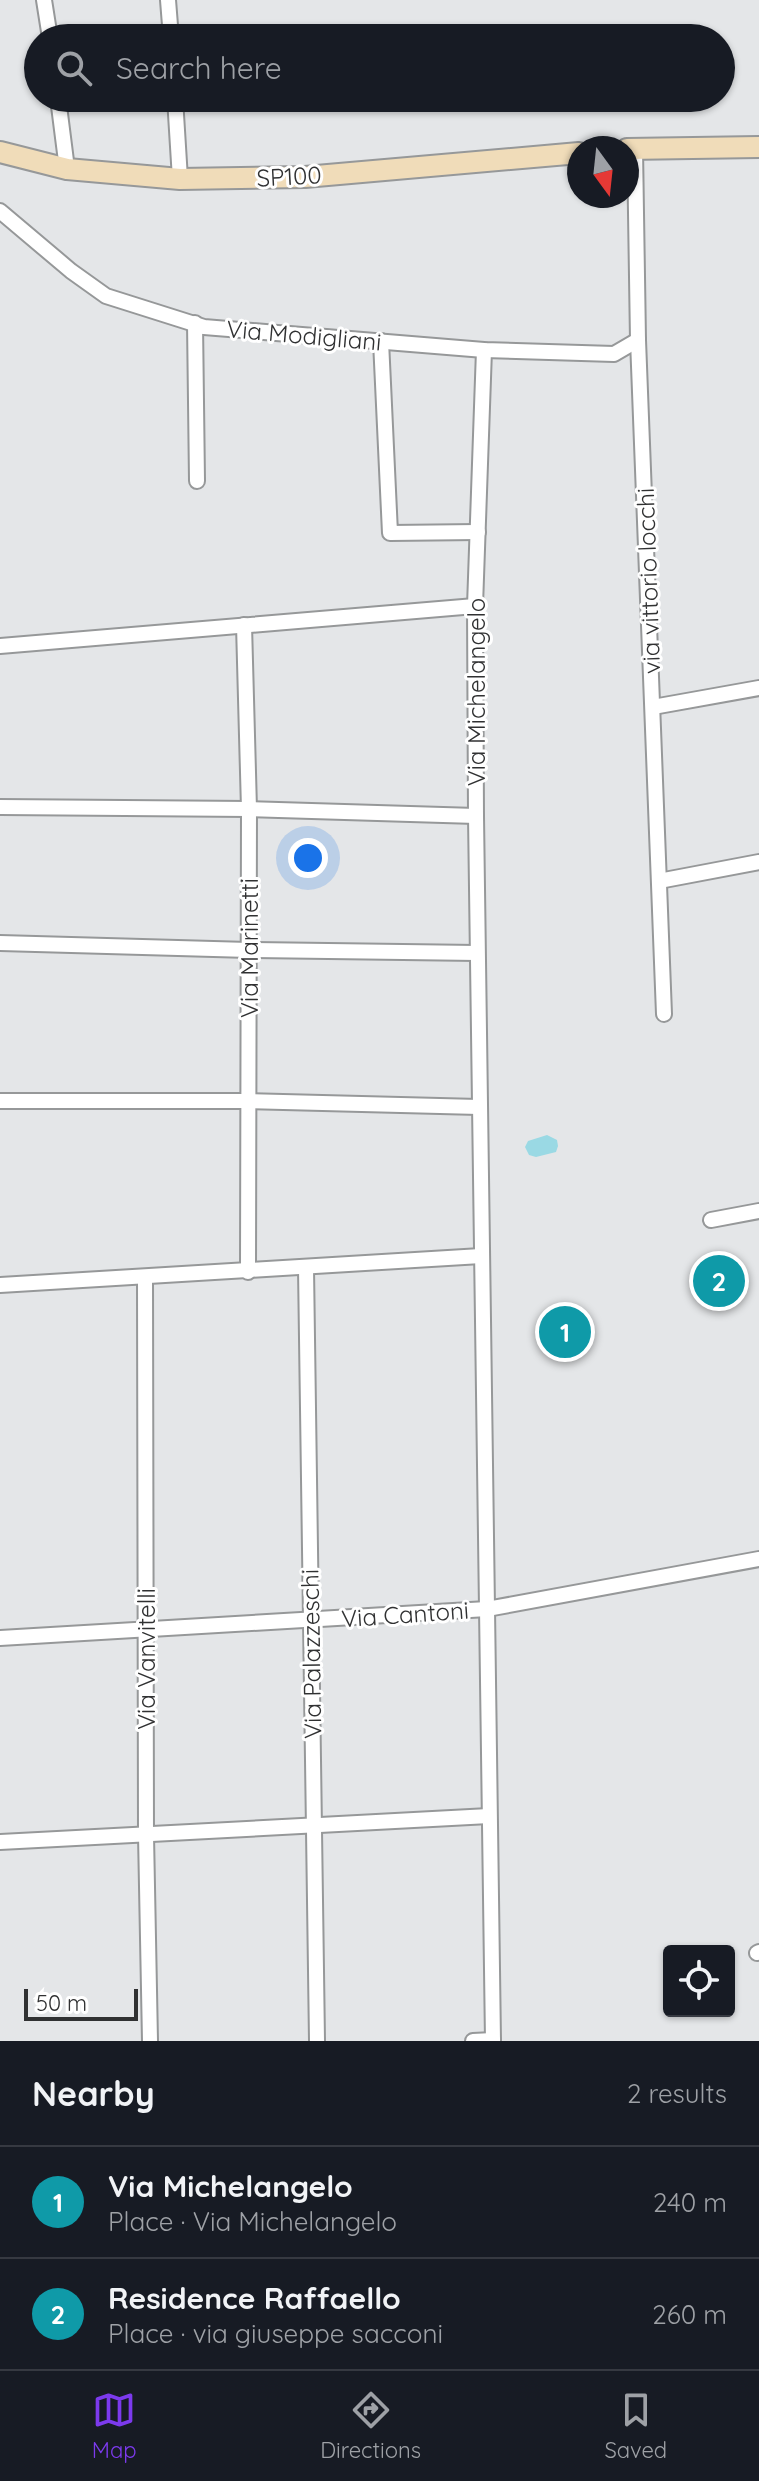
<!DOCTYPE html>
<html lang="en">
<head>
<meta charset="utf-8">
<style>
	body { margin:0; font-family:Quicksand,sans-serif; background:#20242c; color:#f1f3f6 }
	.controls { position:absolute; right:24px; bottom:24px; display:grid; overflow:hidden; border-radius:8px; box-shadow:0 2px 6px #0004 }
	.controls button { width:72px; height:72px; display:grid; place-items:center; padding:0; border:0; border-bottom:2px solid #363941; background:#171b24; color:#f1f3f6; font:40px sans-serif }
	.compass { position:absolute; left:567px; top:136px; width:72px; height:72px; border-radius:50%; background:#171b24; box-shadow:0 2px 6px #0004; rotate:165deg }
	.scale { position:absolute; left:24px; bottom:20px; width:114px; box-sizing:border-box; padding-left:8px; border:4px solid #303132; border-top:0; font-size:22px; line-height:28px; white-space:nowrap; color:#303132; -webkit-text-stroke:6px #fff; paint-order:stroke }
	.you { position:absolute; left:308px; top:858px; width:28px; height:28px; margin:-20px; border:6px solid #fff; border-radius:50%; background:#1a73e8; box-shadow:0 0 0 12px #1a73e833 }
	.badge { display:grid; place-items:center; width:52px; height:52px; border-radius:50%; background:#7c3aed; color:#fff; font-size:26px; font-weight:700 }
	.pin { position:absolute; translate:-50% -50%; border:4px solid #fff; box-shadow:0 2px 8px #0006 }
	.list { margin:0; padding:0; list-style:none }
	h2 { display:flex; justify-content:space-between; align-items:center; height:104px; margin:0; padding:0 32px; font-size:34px }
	h2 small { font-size:26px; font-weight:400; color:#9ea1a6 }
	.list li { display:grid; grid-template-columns:52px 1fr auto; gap:24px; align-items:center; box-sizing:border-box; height:112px; padding:0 32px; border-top:2px solid #363941 }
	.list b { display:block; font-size:30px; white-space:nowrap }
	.list p { margin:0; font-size:26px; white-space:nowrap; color:#9ea1a6 }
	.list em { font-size:26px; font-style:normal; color:#9ea1a6 }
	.icon { flex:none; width:44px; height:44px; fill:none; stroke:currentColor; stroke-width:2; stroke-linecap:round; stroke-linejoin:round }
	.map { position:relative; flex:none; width:759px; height:2041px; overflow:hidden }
	.search { position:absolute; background:#171b24; box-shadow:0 2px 6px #0004; left:24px; right:24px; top:24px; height:88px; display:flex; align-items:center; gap:20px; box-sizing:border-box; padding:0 28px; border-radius:44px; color:#9ea1a6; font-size:30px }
	.sheet { height:328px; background:#171b24 }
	nav { display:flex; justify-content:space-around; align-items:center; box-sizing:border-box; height:112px; border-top:2px solid #363941; background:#171b24; font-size:22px; color:#9ea1a6 }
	nav a { display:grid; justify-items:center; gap:4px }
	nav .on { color:#7c3aed }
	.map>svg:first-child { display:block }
	.water { fill:#9ad9e4 }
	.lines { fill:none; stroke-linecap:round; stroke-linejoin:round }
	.street-casing { stroke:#969899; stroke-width:18 }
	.secondary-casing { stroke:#969899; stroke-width:24 }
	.street { stroke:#fff; stroke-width:14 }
	.secondary { stroke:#f0dcb9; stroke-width:20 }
	.labels { text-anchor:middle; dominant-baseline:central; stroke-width:6; stroke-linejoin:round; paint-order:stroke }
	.street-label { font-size:24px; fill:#303132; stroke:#fff }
</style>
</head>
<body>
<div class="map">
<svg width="759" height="2041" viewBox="0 0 759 2041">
	<rect width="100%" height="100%" fill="#e4e6e8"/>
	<!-- water -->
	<path class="water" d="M 547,1135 L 557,1140 L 558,1146 L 556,1152 L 536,1157 L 529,1155 L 525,1147 L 528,1141 Z"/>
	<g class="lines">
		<defs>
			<g id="street">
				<path d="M 44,0 L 50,38"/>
				<path d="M 168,0 L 171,38"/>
				<path d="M 58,98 L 67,169"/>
				<path d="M 175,98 L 180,179"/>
				<path d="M 635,149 L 638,340 L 664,1014"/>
				<path d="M 0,211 L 71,271 L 106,296 L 204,327 L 484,350 L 614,354 L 638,340"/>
				<path d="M 195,323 L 197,481"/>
				<path d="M 381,341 L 390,533 L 478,532"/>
				<path d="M 484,350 L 475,606 L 476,816 L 493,2041"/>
				<path d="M 244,625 L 249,809 L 248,1272"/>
				<path d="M 0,646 L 475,606"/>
				<path d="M 653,707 L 759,688"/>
				<path d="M 0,807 L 249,809 L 476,816"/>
				<path d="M 659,881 L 759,862"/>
				<path d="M 0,943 L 249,950 L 477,953"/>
				<path d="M 0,1101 L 248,1101 L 479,1107"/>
				<path d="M 711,1220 L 759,1211"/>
				<path d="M 306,1268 L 317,2041"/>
				<path d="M 145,1277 L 146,1835 L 150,2041"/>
				<path d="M 0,1285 L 481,1256"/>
				<path d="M 0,1638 L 487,1609 L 759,1559"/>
				<path d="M 0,1842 L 489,1816"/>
				<path d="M 757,1953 L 759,1952"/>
				<path d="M 473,2041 L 493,2040"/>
			</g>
			<g id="secondary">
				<path d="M 627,149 L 759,147"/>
				<path d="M 0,152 L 67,169 L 180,179 L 305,177 L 579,153"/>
			</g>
		</defs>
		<!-- street casing -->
		<use href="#street" class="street-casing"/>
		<!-- secondary casing -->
		<use href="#secondary" class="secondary-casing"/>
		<!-- street -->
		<use href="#street" class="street"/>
		<!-- secondary -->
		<use href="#secondary" class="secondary"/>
	</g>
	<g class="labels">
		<!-- street labels -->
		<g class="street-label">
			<text transform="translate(289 176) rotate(-3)">SP100</text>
			<text transform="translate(304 335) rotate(5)">Via Modigliani</text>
			<text transform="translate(648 581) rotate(-92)">via vittorio locchi</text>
			<text transform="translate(476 692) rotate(-90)">Via Michelangelo</text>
			<text transform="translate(249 948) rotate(-90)">Via Marinetti</text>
			<text transform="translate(405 1614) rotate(-4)">Via Cantoni</text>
			<text transform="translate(311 1654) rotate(-91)">Via Palazzeschi</text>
			<text transform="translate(146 1659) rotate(-90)">Via Vanvitelli</text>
		</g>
	</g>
</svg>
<div class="controls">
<button><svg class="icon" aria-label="locate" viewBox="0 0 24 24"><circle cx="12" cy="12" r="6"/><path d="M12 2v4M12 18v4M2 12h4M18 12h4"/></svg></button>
</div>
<svg class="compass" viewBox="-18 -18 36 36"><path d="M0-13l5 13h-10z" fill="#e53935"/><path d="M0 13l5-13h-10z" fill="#9ea1a6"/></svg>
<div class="scale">50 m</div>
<div class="you"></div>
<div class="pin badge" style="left:565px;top:1332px;background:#0f9aa8">1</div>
<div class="pin badge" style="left:719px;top:1281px;background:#0f9aa8">2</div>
<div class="search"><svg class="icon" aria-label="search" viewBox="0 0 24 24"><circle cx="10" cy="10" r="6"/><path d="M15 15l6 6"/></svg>Search here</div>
</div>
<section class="sheet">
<h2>Nearby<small>2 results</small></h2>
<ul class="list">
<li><span class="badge" style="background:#0f9aa8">1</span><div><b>Via Michelangelo</b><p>Place · Via Michelangelo</p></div><em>240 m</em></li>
<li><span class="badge" style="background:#0f9aa8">2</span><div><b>Residence Raffaello</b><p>Place · via giuseppe sacconi</p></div><em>260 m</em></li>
</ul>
</section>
<nav>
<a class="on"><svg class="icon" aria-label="map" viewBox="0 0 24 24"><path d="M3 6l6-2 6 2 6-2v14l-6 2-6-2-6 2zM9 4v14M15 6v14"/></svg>Map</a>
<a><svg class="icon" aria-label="directions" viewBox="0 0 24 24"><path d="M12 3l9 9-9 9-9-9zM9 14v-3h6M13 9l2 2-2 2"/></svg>Directions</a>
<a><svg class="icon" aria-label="saved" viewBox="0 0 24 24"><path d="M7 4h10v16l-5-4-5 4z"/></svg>Saved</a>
</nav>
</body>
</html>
